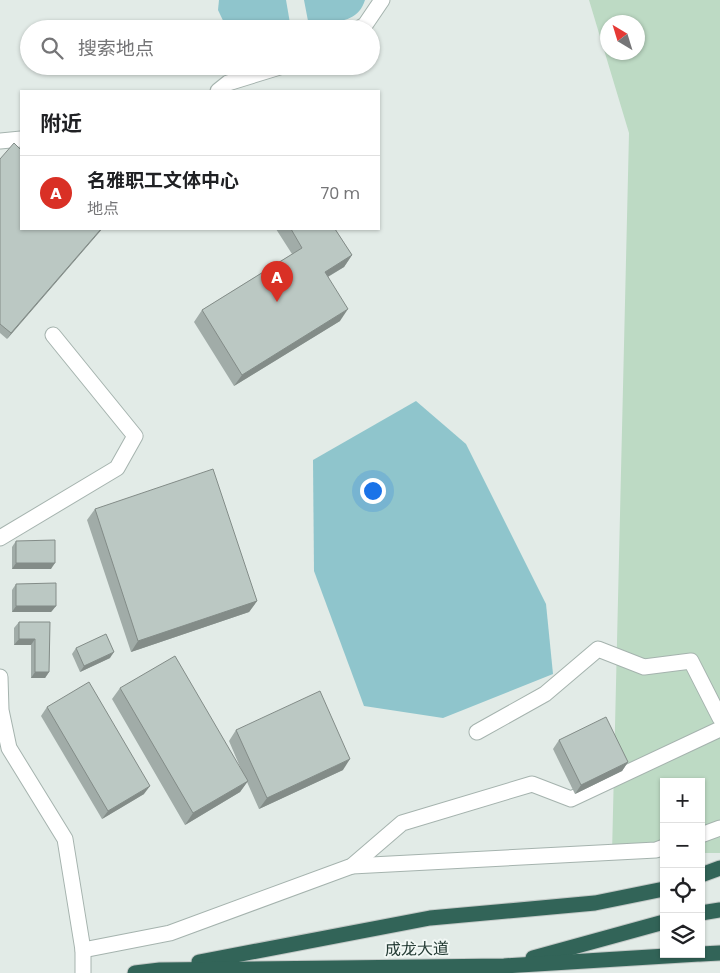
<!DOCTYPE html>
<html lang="zh">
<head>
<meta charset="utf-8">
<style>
	body { margin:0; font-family:Poppins,"Noto Sans SC",sans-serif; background:#f6f6f6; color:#202124 }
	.controls { position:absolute; right:15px; bottom:15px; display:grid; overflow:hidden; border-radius:0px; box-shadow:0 1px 4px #0004 }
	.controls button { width:45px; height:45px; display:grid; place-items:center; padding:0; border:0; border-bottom:1px solid #e0e0e0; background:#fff; color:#202124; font:25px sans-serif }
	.compass { position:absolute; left:600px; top:15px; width:45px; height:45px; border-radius:50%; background:#fff; box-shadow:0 1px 4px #0004; rotate:322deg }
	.you { position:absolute; left:372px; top:490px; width:18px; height:18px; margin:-12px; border:4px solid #fff; border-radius:50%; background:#1a73e8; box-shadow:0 0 0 8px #1a73e833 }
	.badge { display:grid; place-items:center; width:32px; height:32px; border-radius:50%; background:#d93025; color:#fff; font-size:16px; font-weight:700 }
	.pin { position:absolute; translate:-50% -41px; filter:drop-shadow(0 1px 2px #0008) }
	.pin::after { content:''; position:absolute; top:26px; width:18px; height:15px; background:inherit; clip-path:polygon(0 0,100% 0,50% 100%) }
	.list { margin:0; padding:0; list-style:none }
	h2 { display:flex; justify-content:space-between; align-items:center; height:65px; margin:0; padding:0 20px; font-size:21px }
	h2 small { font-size:16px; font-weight:400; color:#757577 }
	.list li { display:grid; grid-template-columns:32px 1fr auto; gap:15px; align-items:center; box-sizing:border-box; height:75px; padding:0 20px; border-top:1px solid #e0e0e0 }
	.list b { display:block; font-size:19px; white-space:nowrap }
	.list p { margin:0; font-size:16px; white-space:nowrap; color:#757577 }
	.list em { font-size:16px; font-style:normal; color:#757577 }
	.icon { flex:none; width:28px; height:28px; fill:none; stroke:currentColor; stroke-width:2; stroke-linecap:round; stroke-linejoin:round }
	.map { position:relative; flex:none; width:720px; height:973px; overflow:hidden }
	.search { position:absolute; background:#fff; box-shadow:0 1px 4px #0004; left:20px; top:20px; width:360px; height:55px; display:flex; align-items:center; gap:12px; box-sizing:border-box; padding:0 18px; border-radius:28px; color:#757577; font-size:19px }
	.panel { position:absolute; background:#fff; box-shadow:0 1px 4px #0004; left:20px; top:90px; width:360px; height:140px; border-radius:0px }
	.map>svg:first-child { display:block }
	.green { fill:#bddac4; fill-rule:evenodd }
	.water { fill:#8fc5cc }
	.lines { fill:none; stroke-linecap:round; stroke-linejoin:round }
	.minor-casing { stroke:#a5b3ae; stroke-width:17 }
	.highway-casing { stroke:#c2c8c6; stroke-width:17 }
	.minor { stroke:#fff; stroke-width:15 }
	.highway { stroke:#326458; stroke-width:15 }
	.wall { fill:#a1aca8 }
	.shaded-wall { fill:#838c88 }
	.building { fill:#bbc8c3; stroke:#838c88 }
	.labels { text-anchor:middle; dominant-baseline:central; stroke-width:4; stroke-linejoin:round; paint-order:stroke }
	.street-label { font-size:16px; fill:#243b34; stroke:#f2f8f5 }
</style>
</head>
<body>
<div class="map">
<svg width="720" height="973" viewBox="0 0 720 973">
	<rect width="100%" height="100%" fill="#e2ebe7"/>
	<!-- green -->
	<path class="green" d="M 589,0 L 720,0 L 720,853 L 701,853 L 701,782 L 664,782 L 664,854 L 612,854 L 629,133 ZM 608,22 L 638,22 L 638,52 L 608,52 Z"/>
	<!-- water -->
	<g class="water">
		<path d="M 219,0 L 286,0 L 291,29 L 227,29 L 218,10 Z"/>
		<path d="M 304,0 L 365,0 C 357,26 330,22 308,21 Z"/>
		<path d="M 416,401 L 466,444 L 546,604 L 553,674 L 443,718 L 364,706 L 314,571 L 313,460 Z"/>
	</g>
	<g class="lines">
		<defs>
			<g id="minor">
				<path d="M 358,29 L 365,25 L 382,0"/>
				<path d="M 218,91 L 228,83 L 283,66"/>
				<path d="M 0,141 L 21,139"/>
				<path d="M 0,538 L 117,468 L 135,436 L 53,335"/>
				<path d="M 0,677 L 1,710 L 9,748 L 65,839 L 83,950 L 83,973"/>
				<path d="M 477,732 L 545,694 L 598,649 L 644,667 L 691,661 L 720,718"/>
				<path d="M 701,835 L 720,828"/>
				<path d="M 352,866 L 656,850 L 664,847"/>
				<path d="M 83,950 L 170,933 L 352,866 L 402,823 L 532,784 L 571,799 L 720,729"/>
			</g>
			<g id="highway">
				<path d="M 701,875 L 720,868"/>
				<path d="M 701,913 L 720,910"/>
				<path d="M 701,954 L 720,953"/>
				<path d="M 533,958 L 664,922"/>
				<path d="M 199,962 L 430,918 L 595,903 L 664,889"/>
				<path d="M 135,973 L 160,970 L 504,966 L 699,954"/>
			</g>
		</defs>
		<!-- minor casing -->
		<use href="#minor" class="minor-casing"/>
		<!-- highway casing -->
		<use href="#highway" class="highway-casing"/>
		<!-- minor -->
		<use href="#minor" class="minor"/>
		<!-- highway -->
		<use href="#highway" class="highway"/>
	</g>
	<!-- wall -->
	<g class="wall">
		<path d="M 0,159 L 102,229 L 7,339 L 0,333 Z"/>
		<path d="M 276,229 L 335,229 L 352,255 L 344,267 L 328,277 L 340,321 L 234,386 L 194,322 L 202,310 L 292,254 Z"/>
		<path d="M 95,509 L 257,601 L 249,612 L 131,652 L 87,520 Z"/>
		<path d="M 16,541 L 51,569 L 12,569 L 12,547 Z"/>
		<path d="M 16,584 L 56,606 L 51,612 L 12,612 L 12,590 Z"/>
		<path d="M 19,622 L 50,622 L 49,672 L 45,678 L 31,678 L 31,645 L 14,645 L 14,628 Z"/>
		<path d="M 76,648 L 110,658 L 80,672 L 72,654 Z"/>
		<path d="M 120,688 L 241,769 L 229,741 L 236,730 L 343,770 L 259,809 L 247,782 L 240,792 L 185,825 L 112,699 Z"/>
		<path d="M 47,707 L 144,794 L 102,819 L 41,716 Z"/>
		<path d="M 559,740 L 628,762 L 622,771 L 575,794 L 553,749 Z"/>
	</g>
	<!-- shaded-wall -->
	<g class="shaded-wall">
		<path d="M 101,229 L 102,229 L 7,339 L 11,333 Z"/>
		<path d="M 352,255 L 344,267 L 317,283 L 325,272 Z"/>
		<path d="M 348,309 L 340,321 L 234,386 L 242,375 Z"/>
		<path d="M 16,563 L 55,563 L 51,569 L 12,569 Z"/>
		<path d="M 257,601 L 249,612 L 131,652 L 138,641 Z"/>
		<path d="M 16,606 L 56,606 L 51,612 L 12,612 Z"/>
		<path d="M 19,639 L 35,639 L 31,645 L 14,645 Z"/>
		<path d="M 114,652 L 110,658 L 80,672 L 84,666 Z"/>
		<path d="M 35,672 L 49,672 L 45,678 L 31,678 Z"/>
		<path d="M 350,759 L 343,770 L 259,809 L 267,798 Z"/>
		<path d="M 628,762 L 622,771 L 575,794 L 581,785 Z"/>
		<path d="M 248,781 L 240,792 L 185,825 L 193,813 Z"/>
		<path d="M 150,786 L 144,794 L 102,819 L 108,811 Z"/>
	</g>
	<!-- building -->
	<g class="building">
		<path d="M 14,143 L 21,150 L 21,229 L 101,229 L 11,333 L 0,324 L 0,159 Z"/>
		<path d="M 291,229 L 335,229 L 352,255 L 325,272 L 348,309 L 242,375 L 202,310 L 302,248 Z"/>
		<path d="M 213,469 L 257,601 L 138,641 L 95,509 Z"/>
		<path d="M 55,540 L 55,563 L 16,563 L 16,541 Z"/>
		<path d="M 56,583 L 56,606 L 16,606 L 16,584 Z"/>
		<path d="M 19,622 L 50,622 L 49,672 L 35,672 L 35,639 L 19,639 Z"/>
		<path d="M 106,634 L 114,652 L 84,666 L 76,648 Z"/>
		<path d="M 175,656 L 248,781 L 193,813 L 120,688 Z"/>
		<path d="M 89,682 L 150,786 L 108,811 L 47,707 Z"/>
		<path d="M 320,691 L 350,759 L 267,798 L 236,730 Z"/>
		<path d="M 606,717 L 628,762 L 581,785 L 559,740 Z"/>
	</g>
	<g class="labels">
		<!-- street labels -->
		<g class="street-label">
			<text transform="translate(417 949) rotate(-1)">成龙大道</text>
		</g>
	</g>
</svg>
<div class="controls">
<button>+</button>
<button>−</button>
<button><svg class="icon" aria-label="locate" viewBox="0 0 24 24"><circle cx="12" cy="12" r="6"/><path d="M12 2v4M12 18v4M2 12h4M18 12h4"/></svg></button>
<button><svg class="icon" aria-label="layers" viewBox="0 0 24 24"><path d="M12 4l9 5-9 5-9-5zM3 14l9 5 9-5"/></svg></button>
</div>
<svg class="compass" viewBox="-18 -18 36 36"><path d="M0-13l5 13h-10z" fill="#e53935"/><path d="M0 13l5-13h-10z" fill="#757577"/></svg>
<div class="you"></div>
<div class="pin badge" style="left:277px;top:302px">A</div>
<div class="search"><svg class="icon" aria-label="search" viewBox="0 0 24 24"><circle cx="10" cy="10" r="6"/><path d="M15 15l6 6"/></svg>搜索地点</div>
<section class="panel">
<h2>附近<small></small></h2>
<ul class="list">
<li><span class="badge">A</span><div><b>名雅职工文体中心</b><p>地点</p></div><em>70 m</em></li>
</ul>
</section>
</div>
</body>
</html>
